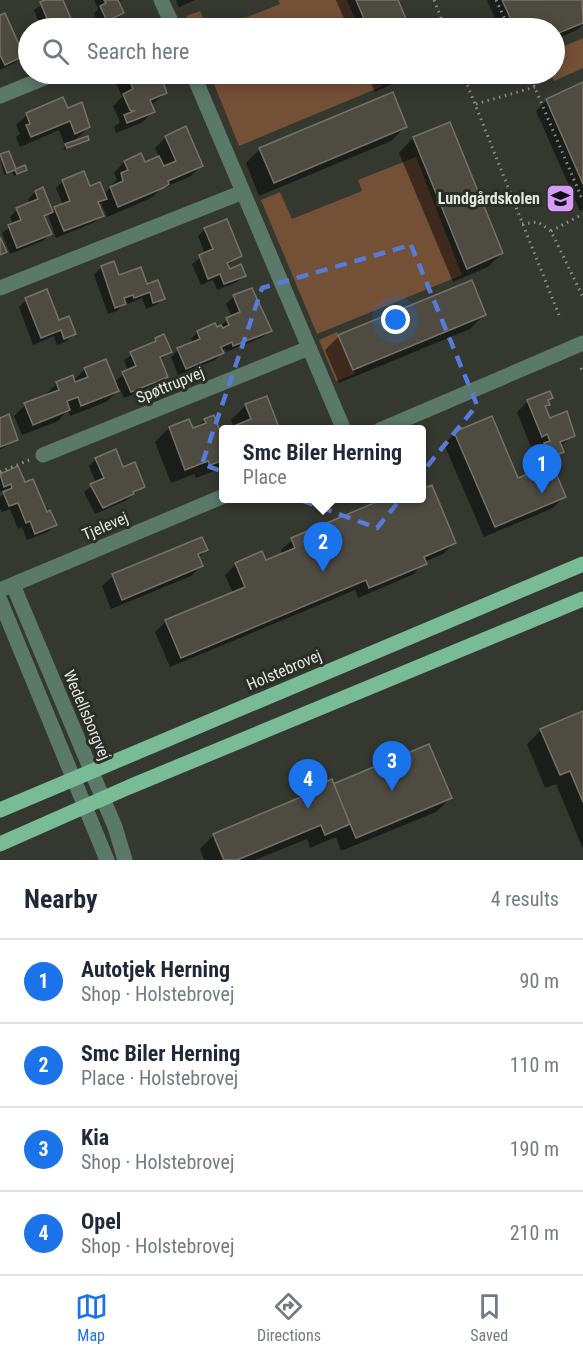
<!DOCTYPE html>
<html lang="en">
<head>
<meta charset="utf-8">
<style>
	body { margin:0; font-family:"Roboto Condensed",sans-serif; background:#f2f2f3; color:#1f2937 }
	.you { position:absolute; left:396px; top:320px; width:21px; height:21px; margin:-15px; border:4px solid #fff; border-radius:50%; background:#1a73e8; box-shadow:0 0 0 9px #1a73e833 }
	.badge { display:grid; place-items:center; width:39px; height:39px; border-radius:50%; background:#1a73e8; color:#fff; font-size:20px; font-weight:700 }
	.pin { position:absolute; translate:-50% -50px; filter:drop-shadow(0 2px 3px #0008) }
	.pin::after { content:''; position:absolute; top:32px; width:21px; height:18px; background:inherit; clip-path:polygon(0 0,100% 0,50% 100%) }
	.popup { position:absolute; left:219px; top:425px; width:207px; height:78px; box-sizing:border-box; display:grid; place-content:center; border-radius:6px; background:#fff; filter:drop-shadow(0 2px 4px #0005); font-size:20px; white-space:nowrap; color:#747a83 }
	.popup b { font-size:22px; color:#1f2937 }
	.popup::after { content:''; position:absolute; left:50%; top:100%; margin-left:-12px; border:12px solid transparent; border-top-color:#fff }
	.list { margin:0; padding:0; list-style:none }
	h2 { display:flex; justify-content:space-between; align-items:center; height:78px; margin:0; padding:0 24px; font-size:26px }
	h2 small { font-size:20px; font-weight:400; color:#747a83 }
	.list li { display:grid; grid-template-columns:39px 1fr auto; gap:18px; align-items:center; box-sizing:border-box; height:84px; padding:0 24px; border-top:2px solid #e0e1e3 }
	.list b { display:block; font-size:22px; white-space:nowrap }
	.list p { margin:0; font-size:20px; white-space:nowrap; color:#747a83 }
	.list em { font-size:20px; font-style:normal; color:#747a83 }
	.icon { flex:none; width:33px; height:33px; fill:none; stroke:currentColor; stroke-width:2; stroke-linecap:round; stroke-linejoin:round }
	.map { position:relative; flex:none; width:583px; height:860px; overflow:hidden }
	.search { position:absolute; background:#fff; box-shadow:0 3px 15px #0003; left:18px; right:18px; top:18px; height:66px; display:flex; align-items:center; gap:15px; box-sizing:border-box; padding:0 21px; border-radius:33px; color:#747a83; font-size:22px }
	.sheet { height:414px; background:#fff }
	nav { display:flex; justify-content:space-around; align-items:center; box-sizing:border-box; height:84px; border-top:2px solid #e0e1e3; background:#fff; font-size:16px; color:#747a83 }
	nav a { display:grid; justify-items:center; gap:3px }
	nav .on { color:#1a73e8 }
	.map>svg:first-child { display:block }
	.green { fill:#745037 }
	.shadow { fill:#0007 }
	.building { fill:#4e4b42; stroke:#767269; stroke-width:1.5 }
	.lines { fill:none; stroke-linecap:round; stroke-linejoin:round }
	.path { stroke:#8e918a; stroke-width:3; stroke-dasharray:1.5 4.5; stroke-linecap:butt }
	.minor { stroke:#5a7968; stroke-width:15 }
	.major { stroke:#79ba97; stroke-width:15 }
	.marked { fill:none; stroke:#587bda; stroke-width:4.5; stroke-dasharray:12 8; stroke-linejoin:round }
	.labels { text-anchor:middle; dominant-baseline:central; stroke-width:6; stroke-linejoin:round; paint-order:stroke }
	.poi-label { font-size:16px; font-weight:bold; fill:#e3e5e0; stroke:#2a2e26; text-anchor:end }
	.street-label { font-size:16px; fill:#e3e5e0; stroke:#2a2e26 }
</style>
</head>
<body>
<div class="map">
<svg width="583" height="860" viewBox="0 0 583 860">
	<rect width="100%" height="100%" fill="#34382f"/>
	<!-- green -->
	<g class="green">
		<path d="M 278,0 L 347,0 L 359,28 L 220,28 L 280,4 Z"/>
		<path d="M 200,11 L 208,28 L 191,28 L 186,16 Z"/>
		<path d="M 583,38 L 583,68 L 554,81 L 551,74 L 554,74 L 555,50 Z"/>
		<path d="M 210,74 L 377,74 L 383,86 L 239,146 Z"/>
		<path d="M 416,157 L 462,275 L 317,334 L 261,200 L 280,192 L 292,219 L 362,191 L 358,180 Z"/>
		<path d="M 337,332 L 355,374 L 336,381 L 319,340 Z"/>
	</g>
	<!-- shadow -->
	<g class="shadow">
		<path d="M 49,0 L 64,0 L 62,2 L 73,28 L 41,28 L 34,10 Z"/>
		<path d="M 94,0 L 122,0 L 118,3 L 122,13 L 115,20 L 99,27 L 94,14 L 98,9 Z"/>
		<path d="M 176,0 L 195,0 L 179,7 Z"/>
		<path d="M 336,0 L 397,0 L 409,28 L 348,28 Z"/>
		<path d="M 487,0 L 580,0 L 583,24 L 577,30 L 554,40 L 554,28 L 499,28 Z"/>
		<path d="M 0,17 L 22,56 L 15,63 L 0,70 Z"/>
		<path d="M 126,74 L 158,74 L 166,93 L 151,105 L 153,111 L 143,122 L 116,133 L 114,127 L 120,122 L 113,106 L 122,97 L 116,83 Z"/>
		<path d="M 367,74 L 412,74 L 375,92 Z"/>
		<path d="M 583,84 L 583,210 L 580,211 L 536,111 L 547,100 Z"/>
		<path d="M 81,104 L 89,127 L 73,142 L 87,139 L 84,143 L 63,150 L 65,146 L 59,130 L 20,147 L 16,137 L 20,134 L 16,125 L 27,115 L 67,110 Z"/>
		<path d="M 449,124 L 502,253 L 488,267 L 453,282 L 399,153 L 413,138 Z"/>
		<path d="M 405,127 L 391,141 L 259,196 L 246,163 L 260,149 Z"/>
		<path d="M 166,137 L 201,166 L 191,176 L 161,189 L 151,198 L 107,217 L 101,203 L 98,206 L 102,215 L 95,222 L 56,238 L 48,215 L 44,219 L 50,234 L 43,241 L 10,254 L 2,233 L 13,225 L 10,217 L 17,210 L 30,204 L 28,199 L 35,192 L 51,212 L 63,205 L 56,188 L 63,181 L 104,195 L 117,179 L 114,173 L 124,162 L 140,155 L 144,164 L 159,156 L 155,148 Z"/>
		<path d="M 8,153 L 15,171 L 24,167 L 22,173 L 14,176 L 12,172 L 4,175 L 0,156 Z"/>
		<path d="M 205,229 L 240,256 L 227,266 L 229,271 L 244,275 L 237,282 L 217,290 L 213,280 L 201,285 L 192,264 L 205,254 L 198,236 Z"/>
		<path d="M 102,267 L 118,277 L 146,285 L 163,298 L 156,305 L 146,309 L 142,298 L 127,304 L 126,302 L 117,311 L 108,314 L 94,275 Z"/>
		<path d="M 251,289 L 270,330 L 263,337 L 226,352 L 225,349 L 221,350 L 222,353 L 215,360 L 178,375 L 171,357 L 178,350 L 193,344 L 191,339 L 197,333 L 202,346 L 200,333 L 197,333 L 216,329 L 232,317 L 226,304 L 233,297 Z"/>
		<path d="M 26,300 L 58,322 L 75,333 L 67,341 L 57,345 L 54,336 L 33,345 L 19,307 Z"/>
		<path d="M 484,315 L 470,329 L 339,383 L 325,350 L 339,336 Z"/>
		<path d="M 156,339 L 170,352 L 160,360 L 166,376 L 159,383 L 124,398 L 120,389 L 106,402 L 70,416 L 68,410 L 58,421 L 22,435 L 14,416 L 25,405 L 47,396 L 46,394 L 57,383 L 73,381 L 85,369 L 114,382 L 128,371 L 124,360 Z"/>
		<path d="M 549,393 L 551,398 L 544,408 L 549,420 L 573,435 L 560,447 L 562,452 L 550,464 L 564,497 L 553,508 L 484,537 L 444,444 L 455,433 L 518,480 L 540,471 L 534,455 L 539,450 L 536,444 L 531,447 L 517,412 L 528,401 Z"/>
		<path d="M 246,405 L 278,430 L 234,427 L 231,420 Z"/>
		<path d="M 0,419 L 17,439 L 0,450 Z"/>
		<path d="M 205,420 L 219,433 L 224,431 L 224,467 L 196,478 L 194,474 L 171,483 L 155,442 L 169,428 L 188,421 L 192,430 Z"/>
		<path d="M 96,459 L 122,469 L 144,486 L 125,501 L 95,514 L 84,492 L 96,483 L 89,466 Z"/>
		<path d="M 17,468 L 24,484 L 55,525 L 48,532 L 27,540 L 22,527 L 18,529 L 10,509 L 2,512 L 0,509 L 0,497 L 8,488 L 0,492 L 0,476 Z"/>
		<path d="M 292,540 L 454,543 L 443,554 L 424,562 L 414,574 L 358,598 L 355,590 L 170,667 L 155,632 L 166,621 L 233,593 L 225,575 L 236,564 L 265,562 L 283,555 L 281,550 Z"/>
		<path d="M 206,550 L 198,558 L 201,566 L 191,576 L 111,609 L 102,586 L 113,576 Z"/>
		<path d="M 583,713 L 583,849 L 556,784 L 545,788 L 527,744 L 541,730 Z"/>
		<path d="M 332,786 L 450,798 L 436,812 L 341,851 L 336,837 L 310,848 L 307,839 L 255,860 L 226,860 L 217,840 L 214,840 L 223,860 L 204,860 L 200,849 L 214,835 L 298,800 L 307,791 Z"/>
	</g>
	<!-- building -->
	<g class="building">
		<path d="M 45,0 L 63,0 L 75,28 L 51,28 L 40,2 Z"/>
		<path d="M 104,0 L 118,0 L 124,13 L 107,21 L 100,6 L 106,3 Z"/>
		<path d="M 356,0 L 398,0 L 410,28 L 368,28 Z"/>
		<path d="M 502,0 L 582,0 L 583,23 L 554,35 L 554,28 L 515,28 Z"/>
		<path d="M 5,13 L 24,56 L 5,65 L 0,55 L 0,15 Z"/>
		<path d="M 127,74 L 160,74 L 167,93 L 150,100 L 155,112 L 127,123 L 124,115 L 134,111 L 130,110 L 123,94 L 133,89 Z"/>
		<path d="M 387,74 L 401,74 L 390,79 Z"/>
		<path d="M 583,82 L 583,184 L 546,99 Z"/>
		<path d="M 393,92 L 407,127 L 274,183 L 259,148 Z"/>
		<path d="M 63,97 L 68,108 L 82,102 L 90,127 L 75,134 L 70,121 L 31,137 L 26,125 L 30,124 L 26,113 Z"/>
		<path d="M 450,122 L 503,253 L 467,269 L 413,137 Z"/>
		<path d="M 186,126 L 203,166 L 168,181 L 169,184 L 163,188 L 118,207 L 110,187 L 123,181 L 121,173 L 128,170 L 124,161 L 141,153 L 145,162 L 159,156 L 164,166 L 176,161 L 165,136 Z"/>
		<path d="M 88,136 L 89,140 L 67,148 L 65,144 Z"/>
		<path d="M 9,151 L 16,169 L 25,165 L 27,170 L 17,174 L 15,170 L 7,173 L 0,154 Z"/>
		<path d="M 84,171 L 90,186 L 100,182 L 107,199 L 98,202 L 104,216 L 64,231 L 54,207 L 70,201 L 62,180 Z"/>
		<path d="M 43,187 L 53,212 L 44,216 L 52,234 L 17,248 L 8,225 L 21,220 L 16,208 L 38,199 L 35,191 Z"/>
		<path d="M 227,219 L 242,256 L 227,263 L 230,269 L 241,264 L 246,276 L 224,284 L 220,274 L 208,279 L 199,255 L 213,249 L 204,228 Z"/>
		<path d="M 0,237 L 7,252 L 0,255 Z"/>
		<path d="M 114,261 L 119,275 L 141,267 L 147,284 L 158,280 L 165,299 L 153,303 L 150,292 L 134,298 L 133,295 L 124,298 L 126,304 L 115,308 L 101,266 Z"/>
		<path d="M 472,280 L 486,315 L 353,370 L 338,335 Z"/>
		<path d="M 252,288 L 272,331 L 233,346 L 232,342 L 221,347 L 224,353 L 186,369 L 177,348 L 200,339 L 197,331 L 215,323 L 217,327 L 221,325 L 223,328 L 229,325 L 226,318 L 240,312 L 233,295 Z"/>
		<path d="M 47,289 L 59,320 L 69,316 L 76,334 L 64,339 L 61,330 L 41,338 L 25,298 Z"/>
		<path d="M 164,334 L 172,352 L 160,357 L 168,377 L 131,392 L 122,372 L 136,366 L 130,352 L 156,341 L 155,338 Z"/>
		<path d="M 106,359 L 119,391 L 81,406 L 78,397 L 67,401 L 70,410 L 33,425 L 24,403 L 59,390 L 56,382 L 73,375 L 75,382 L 88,377 L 84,368 Z"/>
		<path d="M 550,391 L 553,398 L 548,400 L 550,405 L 545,406 L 550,418 L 567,411 L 575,436 L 560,442 L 564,452 L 549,458 L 544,443 L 550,441 L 547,434 L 542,437 L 527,400 Z"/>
		<path d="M 267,396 L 280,430 L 224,430 L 251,419 L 245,404 Z"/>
		<path d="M 9,414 L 18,440 L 0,447 L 0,418 Z"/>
		<path d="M 214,415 L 220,431 L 224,430 L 224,460 L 210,465 L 208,461 L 185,470 L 169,427 L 189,419 L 193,428 L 206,423 L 204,419 Z"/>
		<path d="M 492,416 L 518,478 L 552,464 L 566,497 L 495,527 L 454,432 Z"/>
		<path d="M 116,449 L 123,467 L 135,462 L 145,487 L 133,492 L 134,494 L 103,508 L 90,484 L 104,478 L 95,458 Z"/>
		<path d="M 18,466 L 25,482 L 33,479 L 47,512 L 50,510 L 57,525 L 35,534 L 30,521 L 26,523 L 18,503 L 9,506 L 3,492 L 12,488 L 11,484 L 4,487 L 0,474 Z"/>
		<path d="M 432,485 L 456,543 L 424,557 L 427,564 L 369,588 L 366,580 L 181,658 L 165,620 L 245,587 L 235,563 L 262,551 L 266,560 L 295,548 L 291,538 L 386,498 L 422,498 L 422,489 Z"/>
		<path d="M 202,537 L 208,550 L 198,554 L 203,566 L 122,600 L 112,574 Z"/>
		<path d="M 583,711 L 583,802 L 570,771 L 560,775 L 540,729 Z"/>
		<path d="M 429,744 L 452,798 L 356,838 L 333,784 Z"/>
		<path d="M 332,779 L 350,824 L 325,835 L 321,825 L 237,860 L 224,860 L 213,834 L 308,794 L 306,790 Z"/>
	</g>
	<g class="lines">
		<!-- path -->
		<g class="path">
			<path d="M 434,0 L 445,28"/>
			<path d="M 496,0 L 509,28"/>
			<path d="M 463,74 L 559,315"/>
			<path d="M 529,74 L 583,201"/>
			<path d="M 476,104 L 535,87"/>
			<path d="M 522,224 L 538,222 L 551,231 L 583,297"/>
			<path d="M 551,231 L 583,214"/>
			<path d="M 581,368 L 583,373"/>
			<path d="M 0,472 L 29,460"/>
		</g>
		<!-- minor -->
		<g class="minor">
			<path d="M 161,0 L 174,28"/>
			<path d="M 193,74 L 344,430"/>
			<path d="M 0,96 L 54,74"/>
			<path d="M 0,288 L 243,192"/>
			<path d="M 380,430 L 583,343"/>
			<path d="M 43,455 L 309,348"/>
			<path d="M 13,585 L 115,827 L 125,860"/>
			<path d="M 0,590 L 224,496"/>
			<path d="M 0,600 L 107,860"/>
		</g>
		<!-- major -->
		<g class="major">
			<path d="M 0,810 L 583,564"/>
			<path d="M 0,844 L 129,787 L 583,599"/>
		</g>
	</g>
	<!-- marked area -->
	<path class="marked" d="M 411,245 L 477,405 L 377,528 L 202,464 L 262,288 Z"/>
	<!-- icons -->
	<defs>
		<symbol id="school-square" viewBox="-11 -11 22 22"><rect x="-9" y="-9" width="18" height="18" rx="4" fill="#d79bf9" stroke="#2a2e26"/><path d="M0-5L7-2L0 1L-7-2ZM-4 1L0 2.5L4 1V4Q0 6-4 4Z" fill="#111"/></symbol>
	</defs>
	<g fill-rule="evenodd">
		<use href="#school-square" x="544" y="182" width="33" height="33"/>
	</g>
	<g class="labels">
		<!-- poi labels -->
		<g class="poi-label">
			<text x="540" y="198">Lundgårdskolen</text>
		</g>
		<!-- street labels -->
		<g class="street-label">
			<text transform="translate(170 385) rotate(-22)">Spøttrupvej</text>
			<text transform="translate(105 526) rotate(-23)">Tjelevej</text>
			<text transform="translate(284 670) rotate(-23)">Holstebrovej</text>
			<text transform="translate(87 715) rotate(67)">Wedellsborgvej</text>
		</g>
	</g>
</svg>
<div class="you"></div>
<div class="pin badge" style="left:542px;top:494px">1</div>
<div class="pin badge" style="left:323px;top:572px">2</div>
<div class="popup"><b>Smc Biler Herning</b>Place</div>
<div class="pin badge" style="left:392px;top:791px">3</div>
<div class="pin badge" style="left:308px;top:809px">4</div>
<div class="search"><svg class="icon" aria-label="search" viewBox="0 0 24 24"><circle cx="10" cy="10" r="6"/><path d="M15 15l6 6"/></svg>Search here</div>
</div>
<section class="sheet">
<h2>Nearby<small>4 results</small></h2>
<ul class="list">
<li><span class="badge">1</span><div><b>Autotjek Herning</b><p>Shop · Holstebrovej</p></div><em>90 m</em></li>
<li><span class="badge">2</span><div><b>Smc Biler Herning</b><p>Place · Holstebrovej</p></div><em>110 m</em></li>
<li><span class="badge">3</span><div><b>Kia</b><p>Shop · Holstebrovej</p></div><em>190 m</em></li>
<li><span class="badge">4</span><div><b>Opel</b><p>Shop · Holstebrovej</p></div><em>210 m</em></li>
</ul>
</section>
<nav>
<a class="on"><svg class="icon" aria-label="map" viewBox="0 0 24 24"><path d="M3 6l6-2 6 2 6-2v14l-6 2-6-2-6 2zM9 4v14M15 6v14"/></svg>Map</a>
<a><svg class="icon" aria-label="directions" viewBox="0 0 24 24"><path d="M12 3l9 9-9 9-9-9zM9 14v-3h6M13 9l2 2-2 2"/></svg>Directions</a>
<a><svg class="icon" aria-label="saved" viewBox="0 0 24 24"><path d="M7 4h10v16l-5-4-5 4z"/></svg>Saved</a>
</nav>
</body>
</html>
